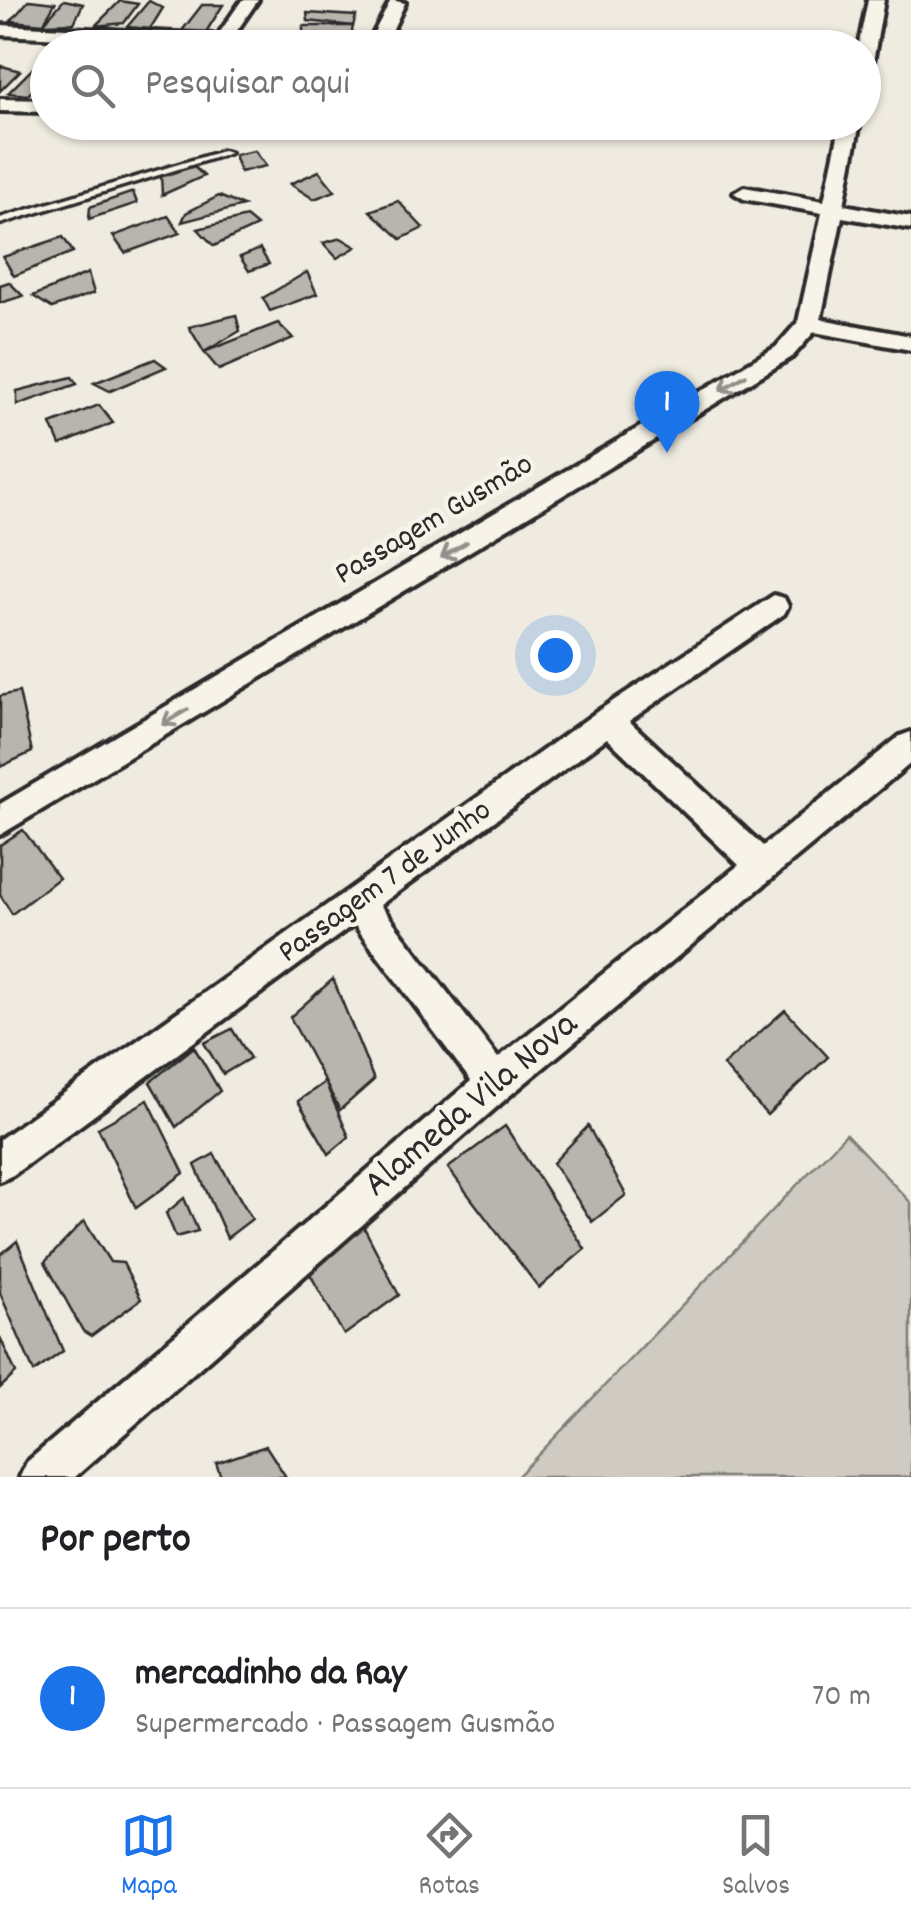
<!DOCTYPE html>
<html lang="pt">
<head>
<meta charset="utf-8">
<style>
	body { margin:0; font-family:Dekko,sans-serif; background:#f6f6f6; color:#202124 }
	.you { position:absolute; left:555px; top:655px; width:35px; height:35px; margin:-25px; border:8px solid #fff; border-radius:50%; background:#1a73e8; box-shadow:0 0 0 15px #1a73e833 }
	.badge { display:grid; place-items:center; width:65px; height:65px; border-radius:50%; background:#1a73e8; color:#fff; font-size:32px; font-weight:700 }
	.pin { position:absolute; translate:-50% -82px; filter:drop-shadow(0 2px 5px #0008) }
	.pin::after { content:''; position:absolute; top:52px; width:35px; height:30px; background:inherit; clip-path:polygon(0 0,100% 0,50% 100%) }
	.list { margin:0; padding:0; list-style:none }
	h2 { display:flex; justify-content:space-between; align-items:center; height:130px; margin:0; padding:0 40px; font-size:42px }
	h2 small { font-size:32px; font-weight:400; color:#757577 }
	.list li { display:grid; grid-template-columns:65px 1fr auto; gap:30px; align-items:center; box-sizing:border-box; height:180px; padding:0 40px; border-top:2px solid #e0e0e0 }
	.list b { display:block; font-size:38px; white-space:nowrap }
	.list p { margin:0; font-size:32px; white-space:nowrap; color:#757577 }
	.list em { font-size:32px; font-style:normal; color:#757577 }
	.icon { flex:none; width:55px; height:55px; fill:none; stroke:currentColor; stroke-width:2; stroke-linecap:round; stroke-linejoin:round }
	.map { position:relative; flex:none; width:911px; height:1477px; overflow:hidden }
	.search { position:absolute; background:#fff; box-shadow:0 2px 8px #0004; left:30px; right:30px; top:30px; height:110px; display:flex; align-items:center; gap:25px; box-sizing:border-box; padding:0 35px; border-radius:55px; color:#757577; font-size:38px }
	.sheet { height:310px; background:#fff }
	nav { display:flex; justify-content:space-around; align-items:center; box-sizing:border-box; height:140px; border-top:2px solid #e0e0e0; background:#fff; font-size:28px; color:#757577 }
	nav a { display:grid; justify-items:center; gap:5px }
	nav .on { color:#1a73e8 }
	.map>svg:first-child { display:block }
	.green { fill:#cfcbc2; stroke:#7d7b76; stroke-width:2.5 }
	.building { fill:#b8b5ae; stroke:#2b2b2b; stroke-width:2.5 }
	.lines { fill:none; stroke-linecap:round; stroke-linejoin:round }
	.lane-casing { stroke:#2b2b2b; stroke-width:7 }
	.street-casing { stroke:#2b2b2b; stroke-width:8 }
	.lane { fill:#f7f3e8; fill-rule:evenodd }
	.street { fill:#f7f3e8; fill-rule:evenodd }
	.oneway { stroke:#918f8a }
	.labels { text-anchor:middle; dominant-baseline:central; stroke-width:9; stroke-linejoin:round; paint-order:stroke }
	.street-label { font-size:32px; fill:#2b2b2b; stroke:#f7f3e8 }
	.near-street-label { font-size:38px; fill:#2b2b2b; stroke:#f7f3e8 }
</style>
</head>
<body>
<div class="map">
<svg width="911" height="1477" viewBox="0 0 911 1477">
	<rect width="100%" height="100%" fill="#efebe0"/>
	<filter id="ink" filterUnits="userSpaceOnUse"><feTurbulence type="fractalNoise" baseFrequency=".01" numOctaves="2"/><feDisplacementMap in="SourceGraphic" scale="20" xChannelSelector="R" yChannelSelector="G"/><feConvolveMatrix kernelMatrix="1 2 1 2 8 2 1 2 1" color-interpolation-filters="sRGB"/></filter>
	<g filter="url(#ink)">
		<!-- green -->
		<path class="green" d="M 846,1134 L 911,1203 L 911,1477 L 517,1477 Z"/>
		<!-- building -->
		<g class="building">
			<path d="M 29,0 L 55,3 L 43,24 L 11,21 Z"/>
			<path d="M 64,0 L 83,4 L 74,23 L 43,24 Z"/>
			<path d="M 120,1 L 138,4 L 124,23 L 95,26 Z"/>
			<path d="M 149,1 L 163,8 L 150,29 L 127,27 Z"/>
			<path d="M 202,5 L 223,5 L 206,32 L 181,32 Z"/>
			<path d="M 307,13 L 356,16 L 353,26 L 308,21 Z"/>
			<path d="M 303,26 L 353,26 L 351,37 L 303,34 Z"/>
			<path d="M 72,37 L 105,41 L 100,48 L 67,48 Z"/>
			<path d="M 2,66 L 20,71 L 0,91 L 0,68 Z"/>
			<path d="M 35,66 L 48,68 L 48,73 L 28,95 L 8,93 Z"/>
			<path d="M 120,122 L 173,122 L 169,132 L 117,140 Z"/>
			<path d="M 255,151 L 266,166 L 240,172 L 234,155 Z"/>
			<path d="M 192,165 L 204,176 L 162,195 L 161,175 Z"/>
			<path d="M 319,171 L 335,191 L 314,199 L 290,184 Z"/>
			<path d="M 133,192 L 137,203 L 89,219 L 90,207 Z"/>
			<path d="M 219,196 L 243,206 L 182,222 L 186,213 Z"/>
			<path d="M 398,201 L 423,228 L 401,239 L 370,211 Z"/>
			<path d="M 168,216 L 180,233 L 125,253 L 113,236 Z"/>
			<path d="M 246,217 L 257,226 L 214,246 L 198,229 Z"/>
			<path d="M 63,237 L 73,252 L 14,276 L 3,257 Z"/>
			<path d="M 341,238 L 356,247 L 337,258 L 323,243 Z"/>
			<path d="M 260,249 L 269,264 L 249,271 L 240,257 Z"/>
			<path d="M 307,272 L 317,294 L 270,311 L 263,298 Z"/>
			<path d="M 88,273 L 94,293 L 52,308 L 33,296 Z"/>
			<path d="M 9,282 L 23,296 L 0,303 L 0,285 Z"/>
			<path d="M 236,315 L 240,331 L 204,352 L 189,327 Z"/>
			<path d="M 278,323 L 293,338 L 219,370 L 204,352 Z"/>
			<path d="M 155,359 L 166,367 L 110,391 L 94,383 Z"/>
			<path d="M 72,377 L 77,384 L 17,405 L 17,391 Z"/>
			<path d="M 99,405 L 113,423 L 60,445 L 51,424 Z"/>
			<path d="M 19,692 L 32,752 L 0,767 L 0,696 Z"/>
			<path d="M 23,830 L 59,878 L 12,914 L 0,895 L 0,845 Z"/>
			<path d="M 333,979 L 374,1080 L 340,1110 L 290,1017 Z"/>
			<path d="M 785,1010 L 828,1057 L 767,1115 L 723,1065 Z"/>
			<path d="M 232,1029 L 250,1058 L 223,1074 L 204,1043 Z"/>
			<path d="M 194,1047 L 220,1091 L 176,1127 L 150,1082 Z"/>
			<path d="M 325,1082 L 349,1137 L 329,1154 L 298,1101 Z"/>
			<path d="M 148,1100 L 184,1173 L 136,1208 L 98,1128 Z"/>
			<path d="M 505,1126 L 585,1249 L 539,1288 L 448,1168 Z"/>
			<path d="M 588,1126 L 626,1195 L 592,1222 L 553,1163 Z"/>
			<path d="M 214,1154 L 252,1219 L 227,1238 L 195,1165 Z"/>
			<path d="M 184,1198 L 198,1231 L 176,1237 L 166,1213 Z"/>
			<path d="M 355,1210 L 399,1295 L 344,1335 L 300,1256 Z"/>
			<path d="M 84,1221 L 110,1262 L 123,1263 L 141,1299 L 91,1336 L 83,1331 L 45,1262 Z"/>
			<path d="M 17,1241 L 63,1351 L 34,1372 L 0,1293 L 0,1255 Z"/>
			<path d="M 0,1337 L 16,1373 L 0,1388 Z"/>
			<path d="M 266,1446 L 286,1477 L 221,1477 L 216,1463 Z"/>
		</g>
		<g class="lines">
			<defs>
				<path id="lane" d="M 222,151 L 230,153 L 0,224 L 0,218 Z"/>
				<g id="street">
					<path d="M 242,0 L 258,0 L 234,35 L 369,42 L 391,0 L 405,3 L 384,48 L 209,48 L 211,45 L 0,35 L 0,25 L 218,35 Z"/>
					<path d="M 868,0 L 884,0 L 873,62 L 864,67 L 864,48 L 858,48 Z"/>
					<path d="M 0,99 L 48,100 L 48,112 L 0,111 Z"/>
					<path d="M 841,122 L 860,122 L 844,205 L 911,217 L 911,229 L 842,217 L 821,319 L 911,336 L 911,350 L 814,332 L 792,357 L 0,835 L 0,804 L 776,347 L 798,322 L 822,213 L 744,199 L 734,193 L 744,187 L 824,201 Z"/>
					<path d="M 774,595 L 784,598 L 788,606 L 784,614 L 629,721 L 763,846 L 900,736 L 911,732 L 911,763 L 508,1097 L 75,1477 L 20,1477 L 27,1462 L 471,1081 L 354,924 L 13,1175 L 0,1181 L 0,1139 L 598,711 ZM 607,738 L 739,865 L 498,1058 L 380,905 Z"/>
				</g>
			</defs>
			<!-- lane casing -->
			<use href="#lane" class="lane-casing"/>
			<!-- street casing -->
			<use href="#street" class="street-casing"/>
			<!-- lane -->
			<use href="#lane" class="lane"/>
			<!-- street -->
			<use href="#street" class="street"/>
		</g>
		<!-- one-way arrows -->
		<defs><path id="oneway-shaft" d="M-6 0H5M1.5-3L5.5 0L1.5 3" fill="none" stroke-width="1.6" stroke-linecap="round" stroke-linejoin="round" transform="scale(2.5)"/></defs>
		<g class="oneway">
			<use href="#oneway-shaft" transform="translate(733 383) rotate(149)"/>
			<use href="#oneway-shaft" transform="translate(454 550) rotate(149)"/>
			<use href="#oneway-shaft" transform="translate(175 717) rotate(149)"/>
		</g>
	</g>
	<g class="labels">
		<!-- street labels -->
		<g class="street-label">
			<text transform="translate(435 521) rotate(-31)">Passagem Gusmão</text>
			<text transform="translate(386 883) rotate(-36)">Passagem 7 de Junho</text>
		</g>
		<!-- near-street labels -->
		<g class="near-street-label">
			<text transform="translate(472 1106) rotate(-40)">Alameda Vila Nova</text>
		</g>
	</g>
</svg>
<div class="you"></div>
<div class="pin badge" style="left:667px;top:453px">1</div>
<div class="search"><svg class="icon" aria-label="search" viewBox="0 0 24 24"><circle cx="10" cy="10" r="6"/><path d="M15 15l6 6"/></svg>Pesquisar aqui</div>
</div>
<section class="sheet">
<h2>Por perto<small></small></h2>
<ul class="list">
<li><span class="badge">1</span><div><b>mercadinho da Ray</b><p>Supermercado · Passagem Gusmão</p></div><em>70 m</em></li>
</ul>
</section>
<nav>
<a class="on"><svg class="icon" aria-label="map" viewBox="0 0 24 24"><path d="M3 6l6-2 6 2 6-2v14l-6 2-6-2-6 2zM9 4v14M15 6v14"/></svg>Mapa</a>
<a><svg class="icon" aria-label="directions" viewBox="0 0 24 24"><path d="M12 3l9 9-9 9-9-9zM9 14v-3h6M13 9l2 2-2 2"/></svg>Rotas</a>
<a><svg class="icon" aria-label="saved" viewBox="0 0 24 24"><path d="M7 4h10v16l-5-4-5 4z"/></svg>Salvos</a>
</nav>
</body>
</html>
